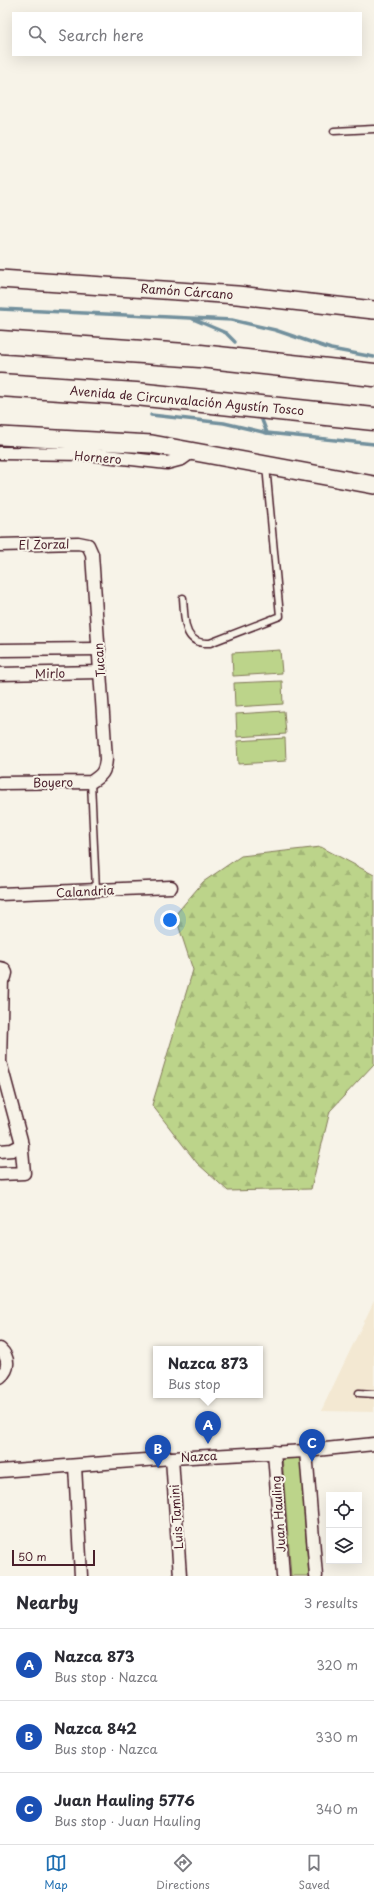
<!DOCTYPE html>
<html lang="en">
<head>
<meta charset="utf-8">
<style>
	body { margin:0; font-family:"Playpen Sans",sans-serif; background:#f7f7f7; color:#2b2b33 }
	.controls { position:absolute; right:12px; bottom:12px; display:grid; overflow:hidden; border-radius:0px; box-shadow:0 4px 16px #0002 }
	.controls button { width:36px; height:36px; display:grid; place-items:center; padding:0; border:0; border-bottom:1px solid #e1e1e2; background:#fff; color:#2b2b33; font:20px sans-serif }
	.scale { position:absolute; left:12px; bottom:10px; width:83px; box-sizing:border-box; padding-left:4px; border:2px solid #4a1f2b; border-top:0; font-size:11px; line-height:14px; white-space:nowrap; color:#4a1f2b; -webkit-text-stroke:3px #f7f3e8; paint-order:stroke }
	.you { position:absolute; left:170px; top:920px; width:14px; height:14px; margin:-10px; border:3px solid #fff; border-radius:50%; background:#1a73e8; box-shadow:0 0 0 6px #1a73e833 }
	.badge { display:grid; place-items:center; width:26px; height:26px; border-radius:50%; background:#1f6fb2; color:#fff; font-size:13px; font-weight:700 }
	.pin { position:absolute; translate:-50% -33px; filter:drop-shadow(0 1px 2px #0008) }
	.pin::after { content:''; position:absolute; top:21px; width:14px; height:12px; background:inherit; clip-path:polygon(0 0,100% 0,50% 100%) }
	.popup { position:absolute; left:153px; top:1346px; width:110px; height:52px; box-sizing:border-box; display:grid; place-content:center; border-radius:0px; background:#fff; filter:drop-shadow(0 1px 3px #0005); font-size:13px; white-space:nowrap; color:#7c7c81 }
	.popup b { font-size:15px; color:#2b2b33 }
	.popup::after { content:''; position:absolute; left:50%; top:100%; margin-left:-8px; border:8px solid transparent; border-top-color:#fff }
	.list { margin:0; padding:0; list-style:none }
	h2 { display:flex; justify-content:space-between; align-items:center; height:52px; margin:0; padding:0 16px; font-size:17px }
	h2 small { font-size:13px; font-weight:400; color:#7c7c81 }
	.list li { display:grid; grid-template-columns:26px 1fr auto; gap:12px; align-items:center; box-sizing:border-box; height:72px; padding:0 16px; border-top:1px solid #e1e1e2 }
	.list b { display:block; font-size:15px; white-space:nowrap }
	.list p { margin:0; font-size:13px; white-space:nowrap; color:#7c7c81 }
	.list em { font-size:13px; font-style:normal; color:#7c7c81 }
	.icon { flex:none; width:22px; height:22px; fill:none; stroke:currentColor; stroke-width:2; stroke-linecap:round; stroke-linejoin:round }
	.map { position:relative; flex:none; width:374px; height:1576px; overflow:hidden }
	.search { position:absolute; background:#fff; box-shadow:0 4px 16px #0002; left:12px; right:12px; top:12px; height:44px; display:flex; align-items:center; gap:10px; box-sizing:border-box; padding:0 14px; border-radius:0px; color:#7c7c81; font-size:15px }
	.sheet { height:268px; background:#fff }
	nav { display:flex; justify-content:space-around; align-items:center; box-sizing:border-box; height:56px; border-top:1px solid #e1e1e2; background:#fff; font-size:11px; color:#7c7c81 }
	nav a { display:grid; justify-items:center; gap:2px }
	nav .on { color:#1f6fb2 }
	.map>svg:first-child { display:block }
	.built { fill:#f3e8d2 }
	.green { fill:#bcd48a; stroke:#837a5a }
	.forest { fill:url(#forest-firs); stroke:#837a5a }
	.lines { fill:none; stroke-linecap:round; stroke-linejoin:round }
	.stream { stroke:#72909d; stroke-width:3.5 }
	.lane-casing { stroke:#4a1f2b; stroke-width:9 }
	.street-casing { stroke:#4a1f2b; stroke-width:15 }
	.secondary-casing { stroke:#4a1f2b; stroke-width:20 }
	.highway-casing { stroke:#4a1f2b; stroke-width:25 }
	.lane { stroke:#f7f3e8; stroke-width:6 }
	.street { stroke:#f7f3e8; stroke-width:12 }
	.secondary { stroke:#f7f3e8; stroke-width:17 }
	.highway { stroke:#f7f3e8; stroke-width:22 }
	.labels { text-anchor:middle; dominant-baseline:central; stroke-width:4; stroke-linejoin:round; paint-order:stroke }
	.street-label { font-size:12px; fill:#4a1f2b; stroke:#f7f3e8 }
</style>
</head>
<body>
<div class="map">
<svg width="374" height="1576" viewBox="0 0 374 1576">
	<defs>
		<pattern id="forest-firs" width="22" height="20" patternUnits="userSpaceOnUse"><rect width="22" height="20" fill="#bcd48a"/><path d="M5 1l3.5 6h-7zM16 11l3.5 6h-7z" fill="#a3b677"/></pattern>
	</defs>
	<rect width="100%" height="100%" fill="#f7f3e8"/>
	<filter id="ink" filterUnits="userSpaceOnUse"><feTurbulence type="fractalNoise" baseFrequency=".025" numOctaves="2"/><feDisplacementMap in="SourceGraphic" scale="8" xChannelSelector="R" yChannelSelector="G"/><feConvolveMatrix kernelMatrix="1 2 1 2 8 2 1 2 1" color-interpolation-filters="sRGB"/></filter>
	<g filter="url(#ink)">
		<!-- built -->
		<path class="built" d="M 374,1301 L 374,1412 L 321,1411 Z"/>
		<!-- green -->
		<g class="green">
			<path d="M 280,650 L 282,673 L 233,676 L 232,653 Z"/>
			<path d="M 282,681 L 283,704 L 235,707 L 234,683 Z"/>
			<path d="M 284,711 L 286,734 L 237,737 L 236,714 Z"/>
			<path d="M 285,738 L 286,761 L 238,764 L 237,741 Z"/>
			<path d="M 300,1454 L 309,1576 L 291,1576 L 282,1455 Z"/>
		</g>
		<!-- forest -->
		<path class="forest" d="M 321,847 L 374,875 L 374,1064 L 330,1111 L 311,1189 L 228,1191 L 197,1163 L 152,1105 L 193,970 L 175,915 L 203,882 L 241,856 Z"/>
		<g class="lines">
			<!-- stream -->
			<g class="stream">
				<path d="M 0,309 L 232,320 L 275,330 L 331,349 L 374,357"/>
				<path d="M 193,319 L 226,333 L 235,342"/>
				<path d="M 151,415 L 224,423 L 267,433 L 374,444"/>
				<path d="M 262,420 L 267,433"/>
			</g>
			<defs>
				<g id="lane">
					<path d="M 334,131 L 374,129"/>
					<path d="M 183,598 C 185,619 182,645 210,643 L 280,616 L 266,466"/>
					<path d="M 91,782 L 96,890"/>
					<path d="M 359,1393 L 374,1394"/>
				</g>
				<g id="street">
					<path d="M 0,453 L 88,454 L 167,463 L 182,459 L 193,451"/>
					<path d="M 0,545 L 78,543 L 88,545 L 92,554 L 106,759 C 105,772 102,775 91,782 L 0,783"/>
					<path d="M 0,650 L 99,649"/>
					<path d="M 0,674 L 100,672"/>
					<path d="M 0,894 L 171,887"/>
					<path d="M 0,968 L 4,969 L 6,973 L 5,977 L 0,978"/>
					<path d="M 0,1151 L 12,1150 L 22,1145"/>
					<path d="M 0,1174 L 24,1173 L 21,1140 L 0,1062 L 2,978"/>
					<path d="M 0,1349 C 9,1357 10,1369 0,1377"/>
					<path d="M 306,1451 L 316,1576"/>
					<path d="M 274,1452 L 283,1576"/>
					<path d="M 172,1458 L 180,1576"/>
					<path d="M 75,1466 L 81,1576"/>
					<path d="M 0,1471 L 172,1458 L 306,1451 L 374,1444"/>
				</g>
				<g id="secondary">
					<path d="M 0,279 L 237,295 L 374,310"/>
					<path d="M 0,436 L 152,444 L 374,485"/>
				</g>
				<g id="highway">
					<path d="M 0,342 L 200,356 L 374,375"/>
					<path d="M 0,385 L 136,394 L 374,419"/>
				</g>
			</defs>
			<!-- lane casing -->
			<use href="#lane" class="lane-casing"/>
			<!-- street casing -->
			<use href="#street" class="street-casing"/>
			<!-- secondary casing -->
			<use href="#secondary" class="secondary-casing"/>
			<!-- highway casing -->
			<use href="#highway" class="highway-casing"/>
			<!-- lane -->
			<use href="#lane" class="lane"/>
			<!-- street -->
			<use href="#street" class="street"/>
			<!-- secondary -->
			<use href="#secondary" class="secondary"/>
			<!-- highway -->
			<use href="#highway" class="highway"/>
		</g>
	</g>
	<g class="labels">
		<!-- street labels -->
		<g class="street-label">
			<text transform="translate(187 291) rotate(4)">Ramón Cárcano</text>
			<text transform="translate(187 400) rotate(5)">Avenida de Circunvalación Agustín Tosco</text>
			<text transform="translate(98 457) rotate(5)">Hornero</text>
			<text transform="translate(44 544) rotate(-1)">El Zorzal</text>
			<text transform="translate(99 660) rotate(-94)">Tucan</text>
			<text transform="translate(50 673) rotate(-1)">Mirlo</text>
			<text transform="translate(53 782) rotate(-1)">Boyero</text>
			<text transform="translate(85 891) rotate(-3)">Calandria</text>
			<text transform="translate(199 1456) rotate(-3)">Nazca</text>
			<text transform="translate(278 1514) rotate(-94)">Juan Hauling</text>
			<text transform="translate(176 1517) rotate(-94)">Luis Tamini</text>
		</g>
	</g>
</svg>
<div class="controls">
<button><svg class="icon" aria-label="locate" viewBox="0 0 24 24"><circle cx="12" cy="12" r="6"/><path d="M12 2v4M12 18v4M2 12h4M18 12h4"/></svg></button>
<button><svg class="icon" aria-label="layers" viewBox="0 0 24 24"><path d="M12 4l9 5-9 5-9-5zM3 14l9 5 9-5"/></svg></button>
</div>
<div class="scale">50 m</div>
<div class="you"></div>
<div class="pin badge" style="left:208px;top:1444px;background:#1a4fb4">A</div>
<div class="popup"><b>Nazca 873</b>Bus stop</div>
<div class="pin badge" style="left:158px;top:1468px;background:#1a4fb4">B</div>
<div class="pin badge" style="left:312px;top:1462px;background:#1a4fb4">C</div>
<div class="search"><svg class="icon" aria-label="search" viewBox="0 0 24 24"><circle cx="10" cy="10" r="6"/><path d="M15 15l6 6"/></svg>Search here</div>
</div>
<section class="sheet">
<h2>Nearby<small>3 results</small></h2>
<ul class="list">
<li><span class="badge" style="background:#1a4fb4">A</span><div><b>Nazca 873</b><p>Bus stop · Nazca</p></div><em>320 m</em></li>
<li><span class="badge" style="background:#1a4fb4">B</span><div><b>Nazca 842</b><p>Bus stop · Nazca</p></div><em>330 m</em></li>
<li><span class="badge" style="background:#1a4fb4">C</span><div><b>Juan Hauling 5776</b><p>Bus stop · Juan Hauling</p></div><em>340 m</em></li>
</ul>
</section>
<nav>
<a class="on"><svg class="icon" aria-label="map" viewBox="0 0 24 24"><path d="M3 6l6-2 6 2 6-2v14l-6 2-6-2-6 2zM9 4v14M15 6v14"/></svg>Map</a>
<a><svg class="icon" aria-label="directions" viewBox="0 0 24 24"><path d="M12 3l9 9-9 9-9-9zM9 14v-3h6M13 9l2 2-2 2"/></svg>Directions</a>
<a><svg class="icon" aria-label="saved" viewBox="0 0 24 24"><path d="M7 4h10v16l-5-4-5 4z"/></svg>Saved</a>
</nav>
</body>
</html>
